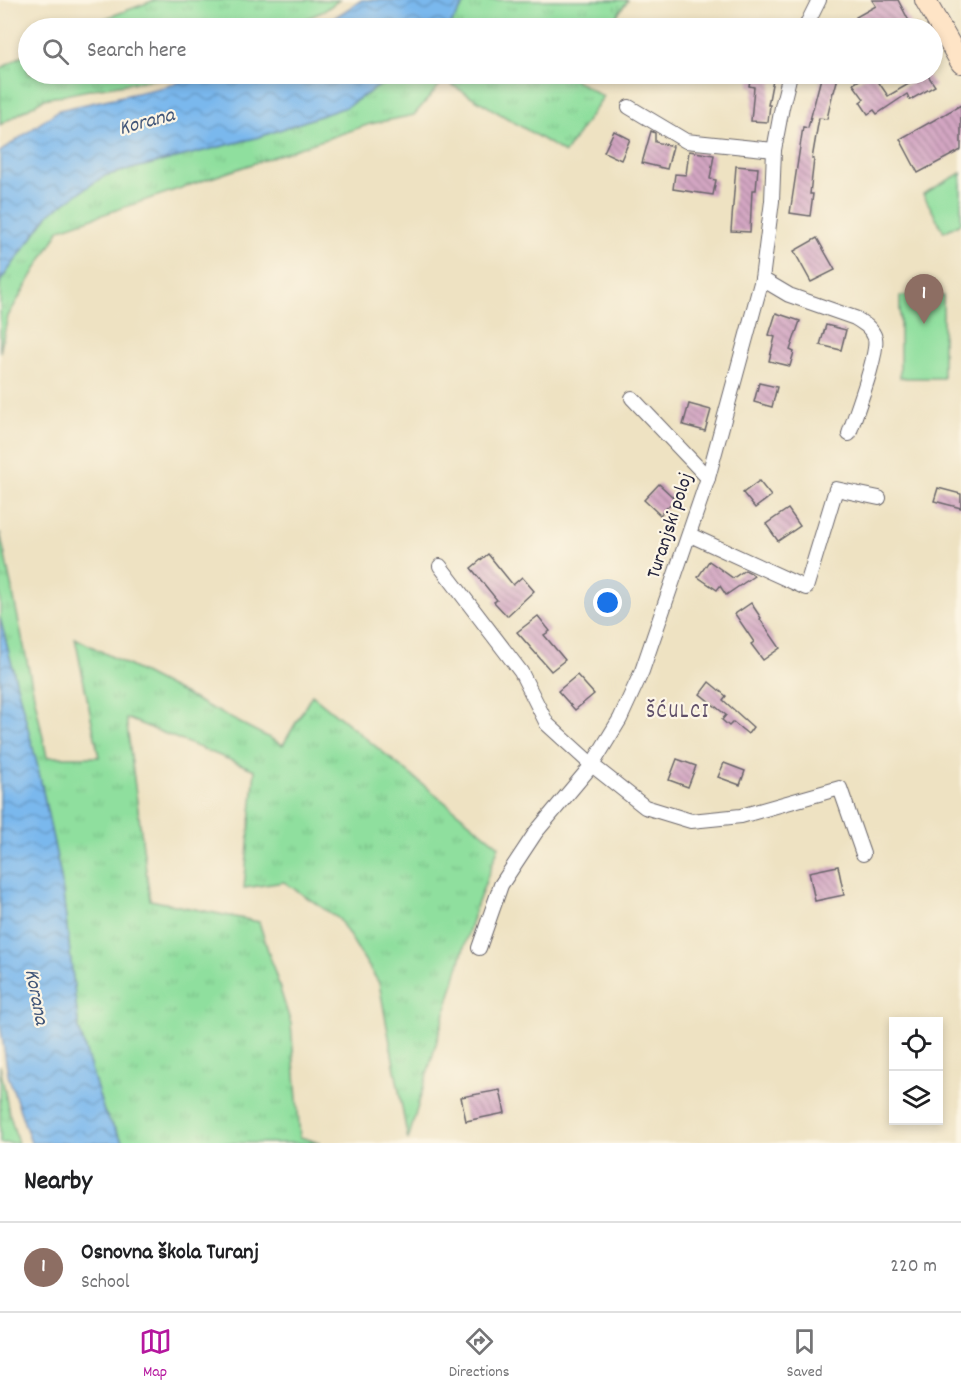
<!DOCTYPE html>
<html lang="en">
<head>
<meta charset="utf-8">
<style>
	body { margin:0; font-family:Dekko,sans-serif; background:#f2f2f2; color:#202124 }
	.controls { position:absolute; right:18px; bottom:18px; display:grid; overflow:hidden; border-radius:0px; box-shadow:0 3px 9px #0003 }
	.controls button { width:54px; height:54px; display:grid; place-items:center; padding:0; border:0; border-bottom:2px solid #e0e0e0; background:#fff; color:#202124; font:30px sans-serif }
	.you { position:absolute; left:608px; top:603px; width:21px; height:21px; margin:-15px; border:4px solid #fff; border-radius:50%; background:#1a73e8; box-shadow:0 0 0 9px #1a73e833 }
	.badge { display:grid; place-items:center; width:39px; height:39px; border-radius:50%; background:#b5179e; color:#fff; font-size:20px; font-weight:700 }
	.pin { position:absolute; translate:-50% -50px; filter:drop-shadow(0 2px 3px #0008) }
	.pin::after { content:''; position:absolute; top:32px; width:21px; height:18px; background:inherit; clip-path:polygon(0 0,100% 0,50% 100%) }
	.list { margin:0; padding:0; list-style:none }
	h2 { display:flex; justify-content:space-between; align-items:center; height:78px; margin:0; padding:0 24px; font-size:26px }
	h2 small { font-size:20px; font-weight:400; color:#757577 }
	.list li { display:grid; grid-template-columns:39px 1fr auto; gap:18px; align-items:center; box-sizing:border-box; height:90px; padding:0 24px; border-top:2px solid #e0e0e0 }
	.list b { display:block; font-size:22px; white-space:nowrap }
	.list p { margin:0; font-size:20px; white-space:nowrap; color:#757577 }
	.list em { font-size:20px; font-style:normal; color:#757577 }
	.icon { flex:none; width:33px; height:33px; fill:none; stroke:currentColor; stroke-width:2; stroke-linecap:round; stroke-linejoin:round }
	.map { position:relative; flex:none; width:961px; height:1143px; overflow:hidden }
	.search { position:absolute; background:#fff; box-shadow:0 3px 9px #0003; left:18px; right:18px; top:18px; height:66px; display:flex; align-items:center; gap:15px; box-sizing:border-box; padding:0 21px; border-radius:33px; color:#757577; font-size:22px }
	.sheet { height:168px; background:#fff }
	nav { display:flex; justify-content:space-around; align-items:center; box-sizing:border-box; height:84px; border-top:2px solid #e0e0e0; background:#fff; font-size:16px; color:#757577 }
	nav a { display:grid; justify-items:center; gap:3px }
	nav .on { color:#b5179e }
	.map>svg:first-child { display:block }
	.grass { fill:url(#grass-tufts); stroke:#58806c; stroke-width:1.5 }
	.green { fill:#8fdf9e; stroke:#58806c; stroke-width:1.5 }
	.water { fill:url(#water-waves); stroke:#4e6d94; stroke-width:1.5 }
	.building { fill:url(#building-back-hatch) }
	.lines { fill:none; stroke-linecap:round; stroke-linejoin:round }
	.street-casing { stroke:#69656a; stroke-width:16 }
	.secondary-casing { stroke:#69656a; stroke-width:22 }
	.street { stroke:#fff; stroke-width:14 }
	.secondary { stroke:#fee4c6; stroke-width:20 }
	.labels { text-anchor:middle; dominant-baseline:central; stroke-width:4.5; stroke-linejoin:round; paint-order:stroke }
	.street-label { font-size:20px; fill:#22223b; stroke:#fcf5e5 }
	.water-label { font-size:21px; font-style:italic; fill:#415679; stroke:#fcf5e5 }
	.neighbourhood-label { font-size:21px; letter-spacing:1.5px; fill:#60506a; stroke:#fcf5e5 }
</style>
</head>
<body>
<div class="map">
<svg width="961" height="1143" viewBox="0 0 961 1143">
	<defs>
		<pattern id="grass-tufts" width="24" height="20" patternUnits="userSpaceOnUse" patternTransform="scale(1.5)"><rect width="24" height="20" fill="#8fdf9e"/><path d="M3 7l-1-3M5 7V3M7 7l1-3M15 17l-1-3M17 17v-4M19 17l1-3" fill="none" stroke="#7bbf89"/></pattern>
		<pattern id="water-waves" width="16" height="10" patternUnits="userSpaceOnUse" patternTransform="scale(1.5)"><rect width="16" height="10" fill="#7ab8ed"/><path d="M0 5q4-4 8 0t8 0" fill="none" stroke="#6495c1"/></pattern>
		<pattern id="building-back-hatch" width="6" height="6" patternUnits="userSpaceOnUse" patternTransform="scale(1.5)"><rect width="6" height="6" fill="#d3a6c2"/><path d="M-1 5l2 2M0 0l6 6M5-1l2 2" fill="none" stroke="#ab879f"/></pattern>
	</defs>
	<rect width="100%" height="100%" fill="#fcf5e5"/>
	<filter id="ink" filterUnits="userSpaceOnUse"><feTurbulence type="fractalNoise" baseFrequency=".0167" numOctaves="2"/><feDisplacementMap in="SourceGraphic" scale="12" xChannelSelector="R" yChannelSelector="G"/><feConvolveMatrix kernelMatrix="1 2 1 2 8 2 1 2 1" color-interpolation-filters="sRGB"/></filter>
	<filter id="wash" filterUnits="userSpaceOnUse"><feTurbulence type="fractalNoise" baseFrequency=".008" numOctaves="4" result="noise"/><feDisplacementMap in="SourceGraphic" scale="24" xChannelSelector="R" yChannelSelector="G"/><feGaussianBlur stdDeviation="1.35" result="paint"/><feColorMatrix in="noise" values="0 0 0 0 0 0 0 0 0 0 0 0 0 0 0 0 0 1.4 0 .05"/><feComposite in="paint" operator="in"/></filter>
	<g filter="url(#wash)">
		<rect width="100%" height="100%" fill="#eee2c2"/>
		<!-- grass -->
		<g class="grass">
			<path d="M 155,0 L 339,0 L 324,11 L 285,28 L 79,28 Z"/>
			<path d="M 467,0 L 628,0 L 608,28 L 448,28 Z"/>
			<path d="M 28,52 L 28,74 L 170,74 L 155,79 L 94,89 L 44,99 L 0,125 L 0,69 Z"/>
			<path d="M 398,74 L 575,74 L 572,78 L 603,97 L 565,153 L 444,80 L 414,115 L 370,124 L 60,229 L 8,316 L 0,352 L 0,284 L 1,280 L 50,213 L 104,176 L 259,137 L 346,107 Z"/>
			<path d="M 0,532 L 47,757 L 99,757 L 75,638 L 283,745 L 312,695 L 499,846 L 474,913 L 408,1140 L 379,983 L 339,919 L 284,882 L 244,888 L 255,770 L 126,718 L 150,900 L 259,922 L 291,1024 L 300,1137 L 321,1143 L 124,1143 L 104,1112 L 79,1029 L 61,877 L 38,768 L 0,618 Z"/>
			<path d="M 0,1065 L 8,1108 L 18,1143 L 0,1143 Z"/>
		</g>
		<!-- green -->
		<g class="green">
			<path d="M 961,173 L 961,223 L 944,232 L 923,194 Z"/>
			<rect x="900" y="296" width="43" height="82"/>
		</g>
		<!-- water -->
		<g class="water">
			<path d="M 362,0 L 467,0 L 448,28 L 318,28 Z"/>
			<path d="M 204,74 L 398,74 L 346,107 L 259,137 L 104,176 L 50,213 L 1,280 L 0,284 L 0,152 L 59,110 L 164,87 Z"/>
			<path d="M 0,618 L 38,768 L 61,877 L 79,1029 L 104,1112 L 124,1143 L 31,1143 L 8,1075 L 0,1023 Z"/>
		</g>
		<g id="blocks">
			<!-- building -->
			<g class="building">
				<path d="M 872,0 L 898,0 L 910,23 L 901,28 L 863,28 L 856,17 L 876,6 Z"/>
				<path d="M 751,74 L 774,74 L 768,105 L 770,105 L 768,122 L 751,121 L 754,87 L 749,86 Z"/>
				<path d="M 822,74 L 839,74 L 834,92 L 833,92 L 827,119 L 819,118 L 812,159 L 814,159 L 810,194 L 813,194 L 810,216 L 790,213 L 803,127 L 808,128 Z"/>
				<path d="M 869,74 L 873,74 L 888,96 L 926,74 L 927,74 L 935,86 L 910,100 L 907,94 L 877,114 L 874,110 L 868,114 L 860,102 L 864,99 L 853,84 Z"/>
				<path d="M 961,105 L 961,150 L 918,173 L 900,139 Z"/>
				<path d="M 614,131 L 630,139 L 621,160 L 604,152 Z"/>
				<path d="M 651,131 L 655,133 L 655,142 L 673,146 L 667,169 L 642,163 Z"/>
				<path d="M 689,151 L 714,155 L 710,179 L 716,180 L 713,195 L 673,189 L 675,174 L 686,175 Z"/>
				<path d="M 736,166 L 758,168 L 756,190 L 752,190 L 750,232 L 731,231 Z"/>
				<path d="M 817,238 L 835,270 L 811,282 L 794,251 Z"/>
				<path d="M 776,313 L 800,321 L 790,350 L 794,352 L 790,366 L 769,361 L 775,337 L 769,335 Z"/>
				<path d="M 826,325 L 846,330 L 841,350 L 820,345 Z"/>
				<path d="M 759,383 L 777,387 L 772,407 L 754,402 Z"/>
				<path d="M 689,404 L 711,410 L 705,431 L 683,425 Z"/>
				<path d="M 759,481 L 771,496 L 755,508 L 743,493 Z"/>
				<path d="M 659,484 L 675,499 L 660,515 L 644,500 Z"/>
				<path d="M 938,488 L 961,494 L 961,508 L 934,501 Z"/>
				<path d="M 788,509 L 800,526 L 778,541 L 766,524 Z"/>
				<path d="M 488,554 L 513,585 L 522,577 L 534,591 L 507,616 L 494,602 L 497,600 L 471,568 Z"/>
				<path d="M 709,561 L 733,578 L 745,570 L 751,573 L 754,576 L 726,595 L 720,586 L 717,590 L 698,577 Z"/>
				<path d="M 751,603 L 761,618 L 760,619 L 780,648 L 763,660 L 751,644 L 754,642 L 735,614 Z"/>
				<path d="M 538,616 L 550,631 L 544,635 L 565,660 L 551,671 L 517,632 Z"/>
				<path d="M 577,675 L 594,694 L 575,710 L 558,691 Z"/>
				<path d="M 709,682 L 726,696 L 723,700 L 753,727 L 748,734 L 733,722 L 729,726 L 722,720 L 726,715 L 700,694 Z"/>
				<path d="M 677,759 L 696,766 L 688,787 L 669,780 Z"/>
				<path d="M 724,763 L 745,771 L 740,785 L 718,777 Z"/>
				<path d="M 838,866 L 844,895 L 815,901 L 809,872 Z"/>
				<path d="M 500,1090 L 505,1113 L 466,1121 L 461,1097 Z"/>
			</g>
		</g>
	</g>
	<g filter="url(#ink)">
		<use href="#blocks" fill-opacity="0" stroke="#69656a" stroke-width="1.5"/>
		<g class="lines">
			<defs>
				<g id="street">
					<path d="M 805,28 L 819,0"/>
					<path d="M 629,107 L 686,141 L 774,150"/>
					<path d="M 762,279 L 789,295 L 855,318 C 863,323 872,328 875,338 C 879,354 855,415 849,434"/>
					<path d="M 632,398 L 708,478"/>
					<path d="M 690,535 L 806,588 L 836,489 L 879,498"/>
					<path d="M 440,566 L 521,672 L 547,724 L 592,765 L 645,807 L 691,821 L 741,816 L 840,788 L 863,854"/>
					<path d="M 479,948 L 501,885 L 536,832 L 592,765 L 620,719 L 642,671 L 708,478 L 762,279 L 772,201 L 774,150 L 782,107 L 790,74"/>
				</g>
				<path id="secondary" d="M 925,0 L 961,63"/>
			</defs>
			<!-- street casing -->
			<use href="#street" class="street-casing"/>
			<!-- secondary casing -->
			<use href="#secondary" class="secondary-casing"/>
			<!-- street -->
			<use href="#street" class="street"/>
			<!-- secondary -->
			<use href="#secondary" class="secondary"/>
		</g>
	</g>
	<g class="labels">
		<!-- street labels -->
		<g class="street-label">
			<text transform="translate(671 526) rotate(-72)">Turanjski poloj</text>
		</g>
		<!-- water labels -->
		<g class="water-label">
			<text transform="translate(147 123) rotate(-15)">Korana</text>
			<text transform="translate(35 997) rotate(79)">Korana</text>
		</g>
		<!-- neighbourhood labels -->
		<g class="neighbourhood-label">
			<text x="678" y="713">ŠĆULCI</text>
		</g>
	</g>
</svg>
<div class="controls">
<button><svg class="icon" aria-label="locate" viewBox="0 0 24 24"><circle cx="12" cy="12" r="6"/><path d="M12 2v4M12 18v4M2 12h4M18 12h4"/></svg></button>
<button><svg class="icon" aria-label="layers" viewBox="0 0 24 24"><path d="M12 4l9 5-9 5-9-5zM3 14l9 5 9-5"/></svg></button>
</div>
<div class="you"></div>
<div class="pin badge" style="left:924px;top:324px;background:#8d6e63">1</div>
<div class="search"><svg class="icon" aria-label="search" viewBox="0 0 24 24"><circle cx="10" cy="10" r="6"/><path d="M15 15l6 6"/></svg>Search here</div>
</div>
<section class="sheet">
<h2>Nearby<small></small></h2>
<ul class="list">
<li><span class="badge" style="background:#8d6e63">1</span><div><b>Osnovna škola Turanj</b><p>School</p></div><em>220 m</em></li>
</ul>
</section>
<nav>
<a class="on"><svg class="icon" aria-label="map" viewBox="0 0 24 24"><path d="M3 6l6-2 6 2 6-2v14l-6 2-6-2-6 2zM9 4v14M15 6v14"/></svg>Map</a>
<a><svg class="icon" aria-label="directions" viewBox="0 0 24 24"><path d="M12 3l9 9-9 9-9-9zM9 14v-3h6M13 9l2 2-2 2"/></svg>Directions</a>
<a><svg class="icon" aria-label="saved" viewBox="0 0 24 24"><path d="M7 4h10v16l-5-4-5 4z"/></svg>Saved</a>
</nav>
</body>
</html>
